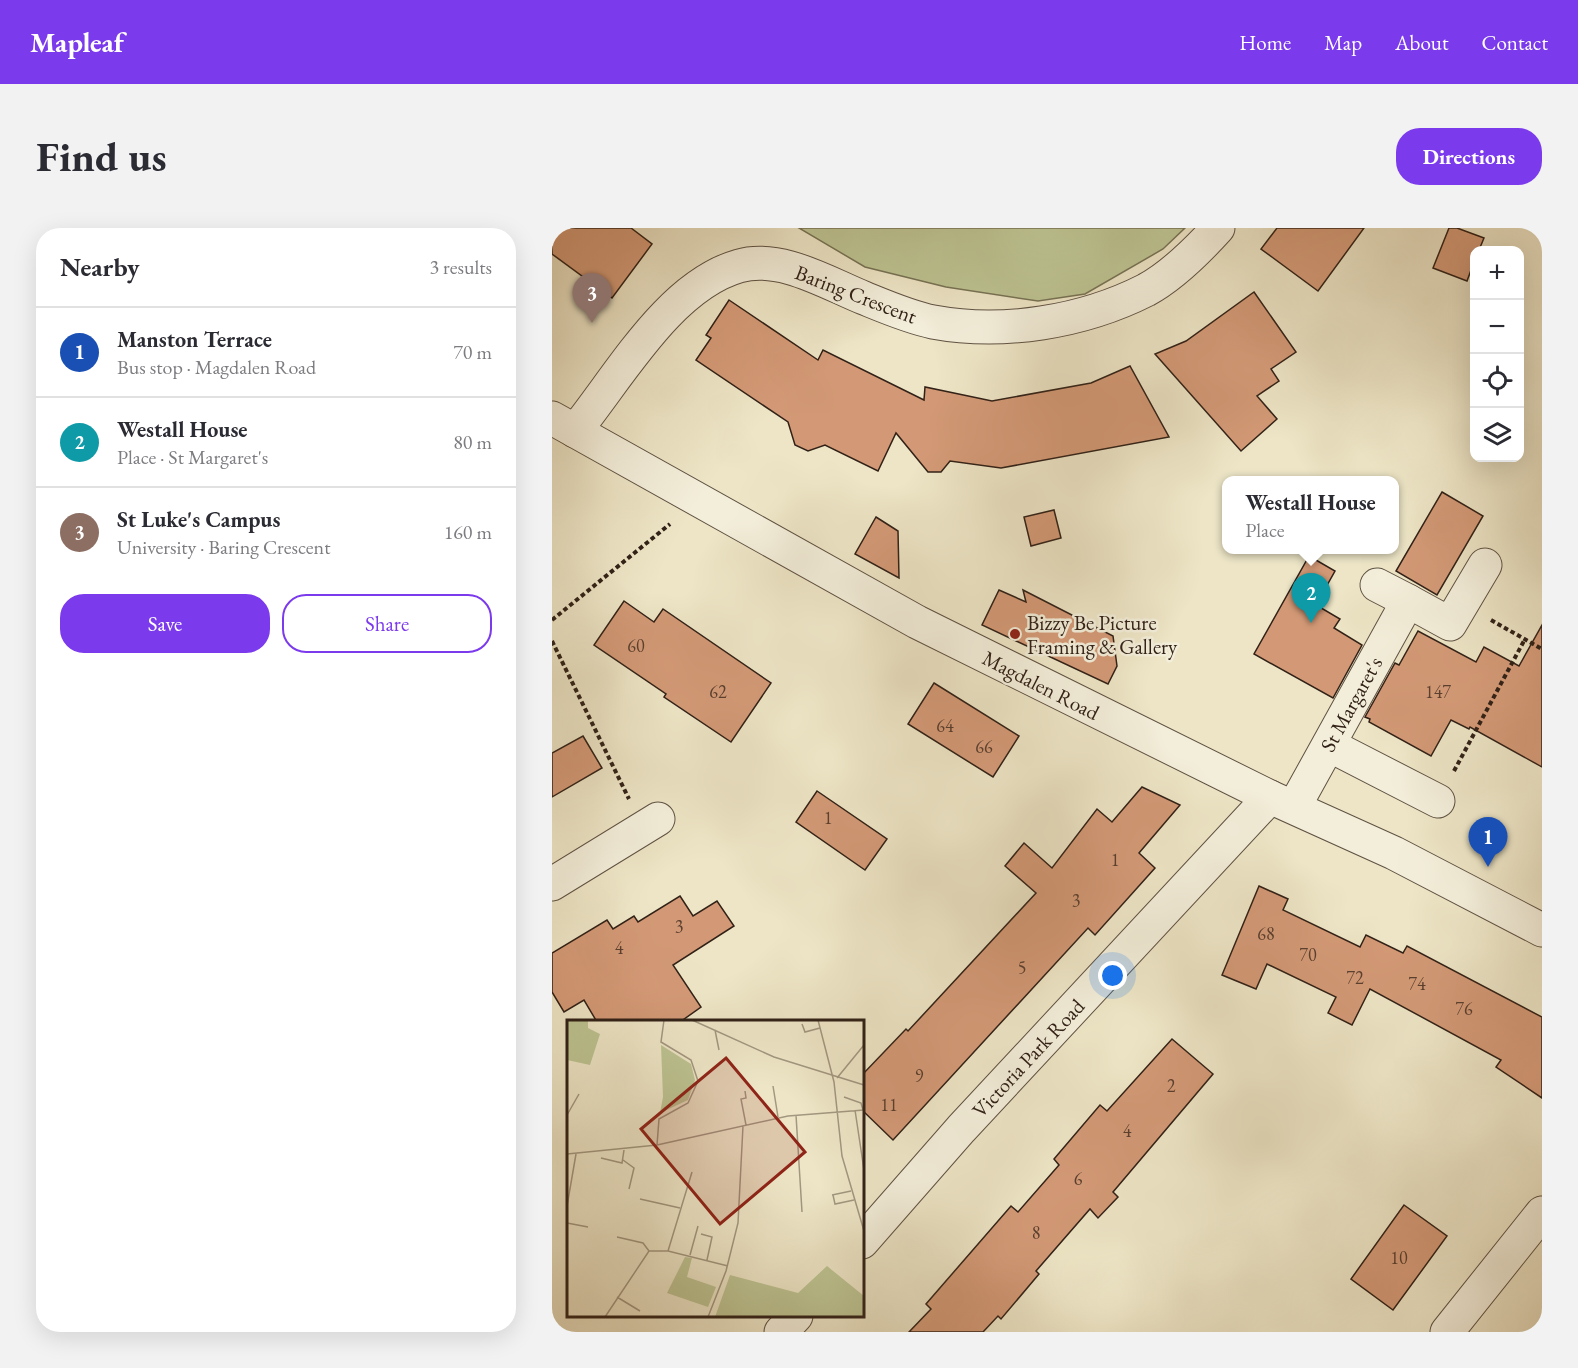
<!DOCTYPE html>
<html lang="en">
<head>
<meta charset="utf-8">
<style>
	body { margin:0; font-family:"EB Garamond",serif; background:#f2f2f3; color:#2b2b33 }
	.controls { position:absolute; right:18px; top:18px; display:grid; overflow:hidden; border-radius:12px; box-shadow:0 6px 24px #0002 }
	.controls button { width:54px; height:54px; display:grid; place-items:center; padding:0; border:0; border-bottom:2px solid #e1e1e2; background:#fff; color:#2b2b33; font:30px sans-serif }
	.you { position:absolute; left:561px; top:748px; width:21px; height:21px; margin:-15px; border:4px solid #fff; border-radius:50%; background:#1a73e8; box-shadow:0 0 0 9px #1a73e833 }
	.badge { display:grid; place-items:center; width:39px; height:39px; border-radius:50%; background:#7c3aed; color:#fff; font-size:20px; font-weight:700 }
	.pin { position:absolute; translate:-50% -50px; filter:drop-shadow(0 2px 3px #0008) }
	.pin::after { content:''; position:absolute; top:32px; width:21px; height:18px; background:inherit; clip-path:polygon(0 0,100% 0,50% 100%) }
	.popup { position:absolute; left:670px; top:248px; width:177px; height:78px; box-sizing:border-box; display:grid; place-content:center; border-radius:12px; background:#fff; filter:drop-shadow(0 2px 4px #0005); font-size:20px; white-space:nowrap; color:#7c7c81 }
	.popup b { font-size:22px; color:#2b2b33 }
	.popup::after { content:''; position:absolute; left:50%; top:100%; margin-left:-12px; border:12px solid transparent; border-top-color:#fff }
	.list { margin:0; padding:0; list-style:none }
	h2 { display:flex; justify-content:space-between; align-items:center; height:78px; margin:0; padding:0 24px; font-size:26px }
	h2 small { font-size:20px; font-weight:400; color:#7c7c81 }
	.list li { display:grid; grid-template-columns:39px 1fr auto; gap:18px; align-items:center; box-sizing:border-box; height:90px; padding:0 24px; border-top:2px solid #e1e1e2 }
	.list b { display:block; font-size:22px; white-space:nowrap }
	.list p { margin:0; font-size:20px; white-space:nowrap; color:#7c7c81 }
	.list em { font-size:20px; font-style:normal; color:#7c7c81 }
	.actions { display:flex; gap:12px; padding:18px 24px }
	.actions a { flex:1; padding:14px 0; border:2px solid #7c3aed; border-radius:24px; text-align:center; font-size:21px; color:#7c3aed }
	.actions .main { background:#7c3aed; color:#fff }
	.icon { flex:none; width:33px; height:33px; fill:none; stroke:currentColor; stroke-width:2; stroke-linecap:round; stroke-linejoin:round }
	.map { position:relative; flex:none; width:990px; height:1104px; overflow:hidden; border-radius:24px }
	header { display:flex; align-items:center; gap:36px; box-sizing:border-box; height:84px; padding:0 30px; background:#7c3aed; color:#fff }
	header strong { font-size:28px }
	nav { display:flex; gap:33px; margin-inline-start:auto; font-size:21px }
	.intro { display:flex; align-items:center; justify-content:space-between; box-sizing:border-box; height:144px; padding:0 36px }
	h1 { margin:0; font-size:42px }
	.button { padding:15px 27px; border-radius:24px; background:#7c3aed; color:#fff; font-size:21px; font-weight:700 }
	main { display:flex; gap:36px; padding:0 36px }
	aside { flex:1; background:#fff; border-radius:24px; box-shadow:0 6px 24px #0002 }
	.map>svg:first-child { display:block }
	.green { fill:#bdc392; stroke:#777254; stroke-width:1.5 }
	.building { fill:#d39976; stroke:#312117; stroke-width:1.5 }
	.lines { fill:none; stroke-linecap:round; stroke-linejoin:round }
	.minor-casing { stroke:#605243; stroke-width:35 }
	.path { stroke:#312117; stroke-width:4; stroke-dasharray:4.5 3; stroke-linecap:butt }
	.minor { stroke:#f3eeda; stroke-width:33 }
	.poi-dot { fill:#8f2418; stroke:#f3eeda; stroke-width:2 }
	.labels { text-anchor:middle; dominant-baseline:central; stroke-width:5; stroke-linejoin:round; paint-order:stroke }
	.number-label { font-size:18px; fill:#5a3f2f }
	.street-label { font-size:21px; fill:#312117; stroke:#f3eeda }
	.poi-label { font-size:21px; fill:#312117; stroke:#f3eeda; text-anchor:start }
	.inset-road { fill:none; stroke:#a29780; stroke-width:1.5 }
	.view { fill:#8f2418; fill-opacity:0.15; stroke:#8f2418; stroke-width:3 }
	.inset-edge { fill:none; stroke:#312117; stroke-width:3 }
</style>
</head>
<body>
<header>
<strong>Mapleaf</strong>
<nav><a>Home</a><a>Map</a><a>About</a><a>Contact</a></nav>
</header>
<div class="intro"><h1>Find us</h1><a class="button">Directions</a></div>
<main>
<aside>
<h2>Nearby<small>3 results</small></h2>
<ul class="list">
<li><span class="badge" style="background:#1a4fb4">1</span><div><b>Manston Terrace</b><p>Bus stop · Magdalen Road</p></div><em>70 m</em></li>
<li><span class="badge" style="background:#0f9aa8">2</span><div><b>Westall House</b><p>Place · St Margaret's</p></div><em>80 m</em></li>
<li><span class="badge" style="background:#8d6e63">3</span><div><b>St Luke's Campus</b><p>University · Baring Crescent</p></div><em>160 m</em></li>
</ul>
<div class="actions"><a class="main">Save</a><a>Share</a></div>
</aside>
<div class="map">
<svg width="990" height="1104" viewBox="0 0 990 1104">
	<rect width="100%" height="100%" fill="#ede5c6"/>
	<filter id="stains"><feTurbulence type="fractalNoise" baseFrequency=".00333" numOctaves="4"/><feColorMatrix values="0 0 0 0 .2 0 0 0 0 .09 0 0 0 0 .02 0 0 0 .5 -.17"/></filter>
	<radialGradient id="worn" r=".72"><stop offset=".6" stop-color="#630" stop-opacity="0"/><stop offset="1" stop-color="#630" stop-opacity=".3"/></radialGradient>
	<!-- green -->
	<path class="green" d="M 247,0 L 633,0 L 611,21 L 533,66 L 486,73 L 394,59 L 313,39 Z"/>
	<!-- building -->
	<g class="building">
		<path d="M 0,0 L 79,0 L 100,16 L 60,70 L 0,26 Z"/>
		<path d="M 725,0 L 812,0 L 766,63 L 709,21 Z"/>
		<path d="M 897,0 L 905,0 L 932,10 L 927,22 L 922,22 L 922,34 L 915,53 L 881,40 Z"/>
		<path d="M 702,64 L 744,124 L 719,141 L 727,153 L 705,168 L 725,191 L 689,223 L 603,126 L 634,113 Z"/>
		<path d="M 177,72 L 266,132 L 271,122 L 372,172 L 373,159 L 440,173 L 539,155 L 578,138 L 617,209 L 449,240 L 398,233 L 389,244 L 376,244 L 344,205 L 326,243 L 273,217 L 256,223 L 243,217 L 236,194 L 144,132 L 159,110 L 154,107 Z"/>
		<path d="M 890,264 L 931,288 L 885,367 L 844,343 Z"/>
		<path d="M 502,282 L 509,310 L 479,318 L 472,289 Z"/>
		<path d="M 324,289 L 346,303 L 347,350 L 303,326 Z"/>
		<path d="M 757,328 L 783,343 L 764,377 L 788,391 L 782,400 L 810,417 L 781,470 L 702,426 Z"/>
		<path d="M 447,362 L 474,374 L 471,362 L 561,408 L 565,438 L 556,456 L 430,397 Z"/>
		<path d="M 72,373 L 102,394 L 111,381 L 219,455 L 179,514 L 112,469 L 114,466 L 42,417 Z"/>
		<path d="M 990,397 L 990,539 L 918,499 L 917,501 L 899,492 L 879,528 L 817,494 L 818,491 L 813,489 L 843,435 L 847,437 L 866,403 L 924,434 L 932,419 L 967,438 Z"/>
		<path d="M 382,455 L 467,508 L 441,549 L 356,496 Z"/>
		<path d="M 31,508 L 50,540 L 0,569 L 0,525 Z"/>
		<path d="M 590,559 L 628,577 L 587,625 L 603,640 L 543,707 L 536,700 L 341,912 L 310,882 L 310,847 L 354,801 L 356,803 L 484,665 L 453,638 L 472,615 L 500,640 L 545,581 L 560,594 Z"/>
		<path d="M 265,563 L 335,611 L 313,642 L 244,594 Z"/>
		<path d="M 707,658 L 736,671 L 731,682 L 808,719 L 814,707 L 851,725 L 855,718 L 990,789 L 990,870 L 944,839 L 949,832 L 818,761 L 800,797 L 776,785 L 784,769 L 715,736 L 704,761 L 670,747 Z"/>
		<path d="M 128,668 L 141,688 L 165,673 L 182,698 L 121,737 L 149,779 L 128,794 L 45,794 L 32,772 L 12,784 L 0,764 L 0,725 L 55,692 L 61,701 L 82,688 L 86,694 Z"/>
		<path d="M 620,811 L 661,846 L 561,964 L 566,969 L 546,990 L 538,981 L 484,1043 L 487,1046 L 449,1091 L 446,1088 L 431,1104 L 357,1104 L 379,1081 L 374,1076 L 459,978 L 466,984 L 507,937 L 502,931 L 548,877 L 555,883 Z"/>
		<path d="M 852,977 L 895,1008 L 841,1082 L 799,1051 Z"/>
	</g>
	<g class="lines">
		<defs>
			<g id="minor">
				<path d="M 0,190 L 365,394 L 718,569 L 842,625 L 990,702"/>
				<path d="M 23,203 C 67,149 117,58 187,38 C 228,26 275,55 312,70 C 334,79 357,89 381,94 C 451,107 531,94 594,62 C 620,48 646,22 666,0"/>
				<path d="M 825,357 L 856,373"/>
				<path d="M 777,517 L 886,573"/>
				<path d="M 742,579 L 856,373 L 898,396 L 933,337"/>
				<path d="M 0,656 L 106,591"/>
				<path d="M 310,1014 L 409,901 L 718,569"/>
				<path d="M 229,1104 L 244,1088"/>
				<path d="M 895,1104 L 990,985"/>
			</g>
		</defs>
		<!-- minor casing -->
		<use href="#minor" class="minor-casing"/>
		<!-- path -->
		<g class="path">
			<path d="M 0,392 L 118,296"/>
			<path d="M 939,392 L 990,421"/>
			<path d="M 0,413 L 77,571"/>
			<path d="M 902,543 L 973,411"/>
		</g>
		<!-- minor -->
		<use href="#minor" class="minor"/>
	</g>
	<!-- markers -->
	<circle class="poi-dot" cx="463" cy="406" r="6"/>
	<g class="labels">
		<!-- number labels -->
		<g class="number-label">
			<text x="84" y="417">60</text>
			<text x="166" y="463">62</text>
			<text x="886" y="463">147</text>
			<text x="393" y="497">64</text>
			<text x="432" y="518">66</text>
			<text x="276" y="589">1</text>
			<text x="563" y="631">1</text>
			<text x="524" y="672">3</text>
			<text x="127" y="698">3</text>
			<text x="714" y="705">68</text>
			<text x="67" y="719">4</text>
			<text x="756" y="726">70</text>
			<text x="470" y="739">5</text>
			<text x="803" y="749">72</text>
			<text x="865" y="755">74</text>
			<text x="912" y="780">76</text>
			<text x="367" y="847">9</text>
			<text x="619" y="857">2</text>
			<text x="337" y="876">11</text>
			<text x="575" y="902">4</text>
			<text x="526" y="950">6</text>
			<text x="484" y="1004">8</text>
			<text x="847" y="1029">10</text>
		</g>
		<!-- street labels -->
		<g class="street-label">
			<text transform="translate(304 66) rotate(21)">Baring Crescent</text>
			<text transform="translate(489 457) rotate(27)">Magdalen Road</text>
			<text transform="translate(799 476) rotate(-61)">St Margaret's</text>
			<text transform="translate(476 830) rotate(-47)">Victoria Park Road</text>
		</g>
		<!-- poi labels -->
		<g class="poi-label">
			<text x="475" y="394">Bizzy Be Picture<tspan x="475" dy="24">Framing &amp; Gallery</tspan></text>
		</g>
	</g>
	<!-- overview -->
	<g transform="translate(15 792)">
		<rect width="297" height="297" fill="#ede5c6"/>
		<path d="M 0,0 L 21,0 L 21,8 L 33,14 L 23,45 L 0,40 ZM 94,25 L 124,44 L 128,60 L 121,80 L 93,93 L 96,77 ZM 118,237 L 125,238 L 120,257 L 149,267 L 141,287 L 100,273 ZM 260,246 L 297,276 L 297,297 L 148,297 L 163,255 L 231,273 Z" fill="#bdc392"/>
		<path class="inset-road" d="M 125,0 L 207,37 L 297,65M 251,0 L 267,62 L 275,136 L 297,211M 235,4 L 238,12 L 253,8M 148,10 L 152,30M 270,58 L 297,25M 206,66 L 211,97M 178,71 L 179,78 L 174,79 L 179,105M 277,77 L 294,83 L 296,90M 288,90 L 297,150M 0,95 L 12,74M 229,95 L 235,192M 90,125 L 92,99 L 121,83 L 131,61 L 124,40 L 94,22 L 97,0M 0,134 L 90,125 L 221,96 L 297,90M 34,138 L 55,143 L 57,130M 56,140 L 67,148 L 62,169M 265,175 L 284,171M 266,175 L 268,184 L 287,180M 73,179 L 113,188M 0,186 L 9,134M 0,203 L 21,207M 134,214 L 145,217 L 140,240M 50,217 L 76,223 L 82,231M 101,231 L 125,152M 123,235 L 131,206M 50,277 L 73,291M 38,297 L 82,231 L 101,231 L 161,246M 141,297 L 159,251 L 171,203 L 176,106"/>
		<path class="view" d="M 159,38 L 238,132 L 153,204 L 74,109 Z"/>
		<rect width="297" height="297" class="inset-edge"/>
	</g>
	<rect width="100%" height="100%" filter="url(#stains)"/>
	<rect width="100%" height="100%" fill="url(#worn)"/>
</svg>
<div class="controls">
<button>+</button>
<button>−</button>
<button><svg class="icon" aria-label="locate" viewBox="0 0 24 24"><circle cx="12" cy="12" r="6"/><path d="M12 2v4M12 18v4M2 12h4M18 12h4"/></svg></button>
<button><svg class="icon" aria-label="layers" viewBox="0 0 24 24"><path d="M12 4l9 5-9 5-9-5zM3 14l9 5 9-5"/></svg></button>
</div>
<div class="you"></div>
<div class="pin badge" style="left:936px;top:639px;background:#1a4fb4">1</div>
<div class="pin badge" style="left:759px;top:395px;background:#0f9aa8">2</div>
<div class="popup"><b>Westall House</b>Place</div>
<div class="pin badge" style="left:40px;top:95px;background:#8d6e63">3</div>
</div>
</main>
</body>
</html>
